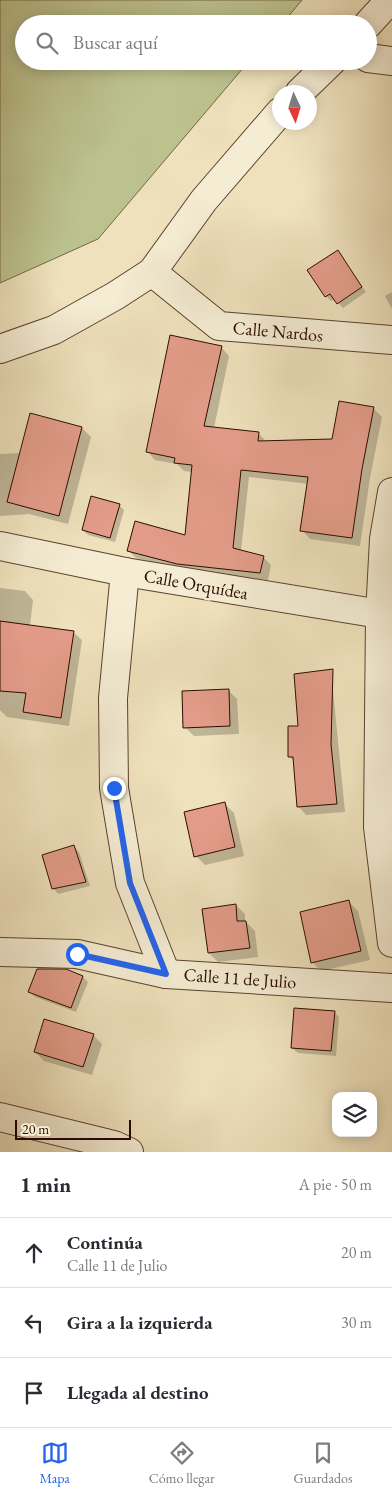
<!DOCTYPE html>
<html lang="es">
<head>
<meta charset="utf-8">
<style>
	body { margin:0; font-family:"EB Garamond",serif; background:#f7f7f7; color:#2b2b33 }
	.controls { position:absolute; right:15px; bottom:15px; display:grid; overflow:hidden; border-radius:10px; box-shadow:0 2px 12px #0003 }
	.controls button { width:45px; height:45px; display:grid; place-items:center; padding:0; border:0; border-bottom:1px solid #e1e1e2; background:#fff; color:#2b2b33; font:25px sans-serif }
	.compass { position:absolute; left:272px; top:85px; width:45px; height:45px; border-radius:50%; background:#fff; box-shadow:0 2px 12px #0003; rotate:176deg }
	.scale { position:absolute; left:15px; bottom:12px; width:116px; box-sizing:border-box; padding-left:5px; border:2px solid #2c0c00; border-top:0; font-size:14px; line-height:18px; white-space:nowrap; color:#2c0c00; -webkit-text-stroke:4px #f4ecd3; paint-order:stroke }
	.stop { position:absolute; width:15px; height:15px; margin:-11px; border:4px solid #2563eb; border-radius:50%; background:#fff }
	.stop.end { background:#2563eb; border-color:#fff; box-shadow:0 1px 5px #0008 }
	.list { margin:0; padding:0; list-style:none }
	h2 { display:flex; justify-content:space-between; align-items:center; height:65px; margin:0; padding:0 20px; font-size:21px }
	h2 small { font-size:16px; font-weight:400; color:#7c7c81 }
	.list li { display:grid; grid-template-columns:32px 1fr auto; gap:15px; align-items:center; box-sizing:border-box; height:70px; padding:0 20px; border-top:1px solid #e1e1e2 }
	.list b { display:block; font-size:19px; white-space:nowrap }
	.list p { margin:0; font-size:16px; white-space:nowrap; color:#7c7c81 }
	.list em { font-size:16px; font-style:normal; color:#7c7c81 }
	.icon { flex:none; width:28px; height:28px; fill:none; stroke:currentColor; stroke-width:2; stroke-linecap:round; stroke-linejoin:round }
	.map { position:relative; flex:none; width:392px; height:1152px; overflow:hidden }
	.search { position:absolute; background:#fff; box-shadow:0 2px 12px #0003; left:15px; right:15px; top:15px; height:55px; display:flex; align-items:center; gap:12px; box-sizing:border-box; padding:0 18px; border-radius:28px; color:#7c7c81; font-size:19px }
	.sheet { height:275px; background:#fff }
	nav { display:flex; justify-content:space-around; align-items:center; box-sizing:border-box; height:70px; border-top:1px solid #e1e1e2; background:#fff; font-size:14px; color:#7c7c81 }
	nav a { display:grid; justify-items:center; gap:2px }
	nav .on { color:#2563eb }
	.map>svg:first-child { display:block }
	.green { fill:#bcc28e; stroke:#746747 }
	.shadow { fill:#0003 }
	.building { fill:#e39c89; stroke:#2c0c00 }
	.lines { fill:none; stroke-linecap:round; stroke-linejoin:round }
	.minor-casing { stroke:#5c412f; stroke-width:30 }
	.minor { stroke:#f4ecd3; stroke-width:28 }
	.route { stroke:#2563eb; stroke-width:6 }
	.labels { text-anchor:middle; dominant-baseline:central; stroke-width:5; stroke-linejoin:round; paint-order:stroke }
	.street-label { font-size:18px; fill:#2c0c00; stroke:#f4ecd3 }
</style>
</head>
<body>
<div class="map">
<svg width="392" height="1152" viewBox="0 0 392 1152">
	<rect width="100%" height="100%" fill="#eee1bc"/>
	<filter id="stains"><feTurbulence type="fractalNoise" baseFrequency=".004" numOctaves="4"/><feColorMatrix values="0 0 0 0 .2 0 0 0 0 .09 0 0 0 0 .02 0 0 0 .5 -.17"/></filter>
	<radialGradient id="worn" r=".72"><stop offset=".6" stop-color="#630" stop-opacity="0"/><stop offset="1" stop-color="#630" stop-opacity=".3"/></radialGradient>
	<!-- green -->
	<path class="green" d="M 0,0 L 302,0 L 282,24 L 24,24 L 24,61 L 249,61 L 98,239 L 0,283 Z"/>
	<!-- shadow -->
	<g class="shadow">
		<path d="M 338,251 L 366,292 L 343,308 L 335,299 L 331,301 L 326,296 Z"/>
		<path d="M 392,292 L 392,309 L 385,296 Z"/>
		<path d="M 221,347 L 229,356 L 214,428 L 258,433 L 266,441 L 333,440 L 340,402 L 374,409 L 382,417 L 370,478 L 360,546 L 310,539 L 302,530 L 309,484 L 249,477 L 241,551 L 263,557 L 271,565 L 268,580 L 186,572 L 136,558 L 128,550 L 186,536 L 193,472 L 184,471 L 177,464 L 155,460 L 147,451 Z"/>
		<path d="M 82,428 L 91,437 L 68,524 L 29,514 L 0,516 L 0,454 L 21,453 Z"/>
		<path d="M 119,505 L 124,510 L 115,542 L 88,535 L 83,530 Z"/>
		<path d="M 0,588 L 25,591 L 33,600 L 30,626 L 73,632 L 82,640 L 69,726 L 7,717 L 0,710 Z"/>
		<path d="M 332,680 L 345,812 L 306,815 L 298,806 L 295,762 L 289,756 L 300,727 Z"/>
		<path d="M 228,690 L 237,699 L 239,734 L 194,736 L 185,727 Z"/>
		<path d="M 225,804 L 234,813 L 244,856 L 205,865 L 196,856 Z"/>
		<path d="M 74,847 L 79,852 L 90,886 L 58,894 L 53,888 Z"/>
		<path d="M 349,902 L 358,911 L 370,960 L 321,971 L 312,962 Z"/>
		<path d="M 236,905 L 245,914 L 245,921 L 255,931 L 258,957 L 218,962 L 209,953 Z"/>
		<path d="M 83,977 L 88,982 L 76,1012 L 35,997 L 30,992 Z"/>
		<path d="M 334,1012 L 339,1017 L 336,1056 L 298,1053 L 292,1048 Z"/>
		<path d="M 93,1035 L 102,1044 L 92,1075 L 44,1061 L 35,1052 Z"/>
	</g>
	<!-- building -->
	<g class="building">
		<path d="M 338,250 L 362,287 L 337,304 L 330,294 L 325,297 L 307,270 Z"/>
		<path d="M 170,335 L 222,346 L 204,426 L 259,432 L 258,441 L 332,439 L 339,401 L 374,407 L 362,469 L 352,538 L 300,531 L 308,477 L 241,470 L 233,548 L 264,556 L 260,573 L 177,564 L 127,551 L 135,521 L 185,535 L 192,465 L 174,463 L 175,458 L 146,452 Z"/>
		<path d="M 30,413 L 82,427 L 59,516 L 7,502 Z"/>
		<path d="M 91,496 L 120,504 L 110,538 L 82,530 Z"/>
		<path d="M 0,621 L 74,631 L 61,718 L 23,712 L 26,693 L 0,691 Z"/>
		<path d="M 333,669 L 331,744 L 337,804 L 297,807 L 293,757 L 288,757 L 288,726 L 298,726 L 294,674 Z"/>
		<path d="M 229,689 L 230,726 L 183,728 L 182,691 Z"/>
		<path d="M 225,802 L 235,847 L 194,857 L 184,812 Z"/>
		<path d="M 74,845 L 86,882 L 52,889 L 42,855 Z"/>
		<path d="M 349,900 L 361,951 L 311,963 L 300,912 Z"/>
		<path d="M 236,904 L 237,921 L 246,921 L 250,948 L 208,953 L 202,909 Z"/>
		<path d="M 37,969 L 66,969 L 83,976 L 71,1008 L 28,992 Z"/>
		<path d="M 294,1008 L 335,1011 L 331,1051 L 291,1048 Z"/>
		<path d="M 44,1019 L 94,1034 L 83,1067 L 34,1052 Z"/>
	</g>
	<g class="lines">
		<defs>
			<g id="minor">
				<path d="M 368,24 L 390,0"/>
				<path d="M 368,58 L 392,61"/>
				<path d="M 300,92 L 332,61"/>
				<path d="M 152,272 L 219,326 L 392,340"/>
				<path d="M 0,349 L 54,330 L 115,296 L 152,272 L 204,200 L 280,112"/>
				<path d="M 392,492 L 384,539 L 380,615 L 378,827 L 392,943"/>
				<path d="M 0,546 L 125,572 L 392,616"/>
				<path d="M 125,572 L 113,698 L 114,788 L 130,883 L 166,974"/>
				<path d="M 0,952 L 77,954 L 166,974 L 392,988"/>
				<path d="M 0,1117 L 114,1145 L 129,1152"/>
			</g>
		</defs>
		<!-- minor casing -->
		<use href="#minor" class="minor-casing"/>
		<!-- minor -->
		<use href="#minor" class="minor"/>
	</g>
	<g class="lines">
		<!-- route -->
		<path class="route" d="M 77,954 L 166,974 L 130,883 L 114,788"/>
	</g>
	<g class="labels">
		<!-- street labels -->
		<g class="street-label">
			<text transform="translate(278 331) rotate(5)">Calle Nardos</text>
			<text transform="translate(196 584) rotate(10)">Calle Orquídea</text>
			<text transform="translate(240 978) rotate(4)">Calle 11 de Julio</text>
		</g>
	</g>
	<rect width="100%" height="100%" filter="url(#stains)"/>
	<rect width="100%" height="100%" fill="url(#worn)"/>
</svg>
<div class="controls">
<button><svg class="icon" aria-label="layers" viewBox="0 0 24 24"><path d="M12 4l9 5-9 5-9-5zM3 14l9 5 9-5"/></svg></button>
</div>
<svg class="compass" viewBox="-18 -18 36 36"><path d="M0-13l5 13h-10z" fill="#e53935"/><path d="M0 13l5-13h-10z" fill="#7c7c81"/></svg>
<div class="scale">20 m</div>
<div class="stop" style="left:77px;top:954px"></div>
<div class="stop end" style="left:114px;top:788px"></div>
<div class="search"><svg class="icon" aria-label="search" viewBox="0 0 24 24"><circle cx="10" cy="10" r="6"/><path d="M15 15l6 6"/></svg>Buscar aquí</div>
</div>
<section class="sheet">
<h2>1 min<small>A pie · 50 m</small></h2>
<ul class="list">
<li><svg class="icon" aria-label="ahead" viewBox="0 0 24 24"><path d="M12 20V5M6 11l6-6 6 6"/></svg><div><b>Continúa</b><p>Calle 11 de Julio</p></div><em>20 m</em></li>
<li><svg class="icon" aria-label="left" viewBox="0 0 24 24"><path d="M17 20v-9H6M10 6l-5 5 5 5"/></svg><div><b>Gira a la izquierda</b></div><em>30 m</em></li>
<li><svg class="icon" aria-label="arrive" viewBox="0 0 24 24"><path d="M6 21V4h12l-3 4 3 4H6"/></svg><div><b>Llegada al destino</b></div></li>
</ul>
</section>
<nav>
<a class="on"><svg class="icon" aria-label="map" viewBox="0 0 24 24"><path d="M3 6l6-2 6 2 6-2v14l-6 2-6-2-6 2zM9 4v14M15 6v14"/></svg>Mapa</a>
<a><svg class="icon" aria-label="directions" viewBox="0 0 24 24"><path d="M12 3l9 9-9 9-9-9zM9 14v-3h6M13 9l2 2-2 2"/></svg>Cómo llegar</a>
<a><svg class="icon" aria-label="saved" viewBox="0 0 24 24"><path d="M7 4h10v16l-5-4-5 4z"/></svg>Guardados</a>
</nav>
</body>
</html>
